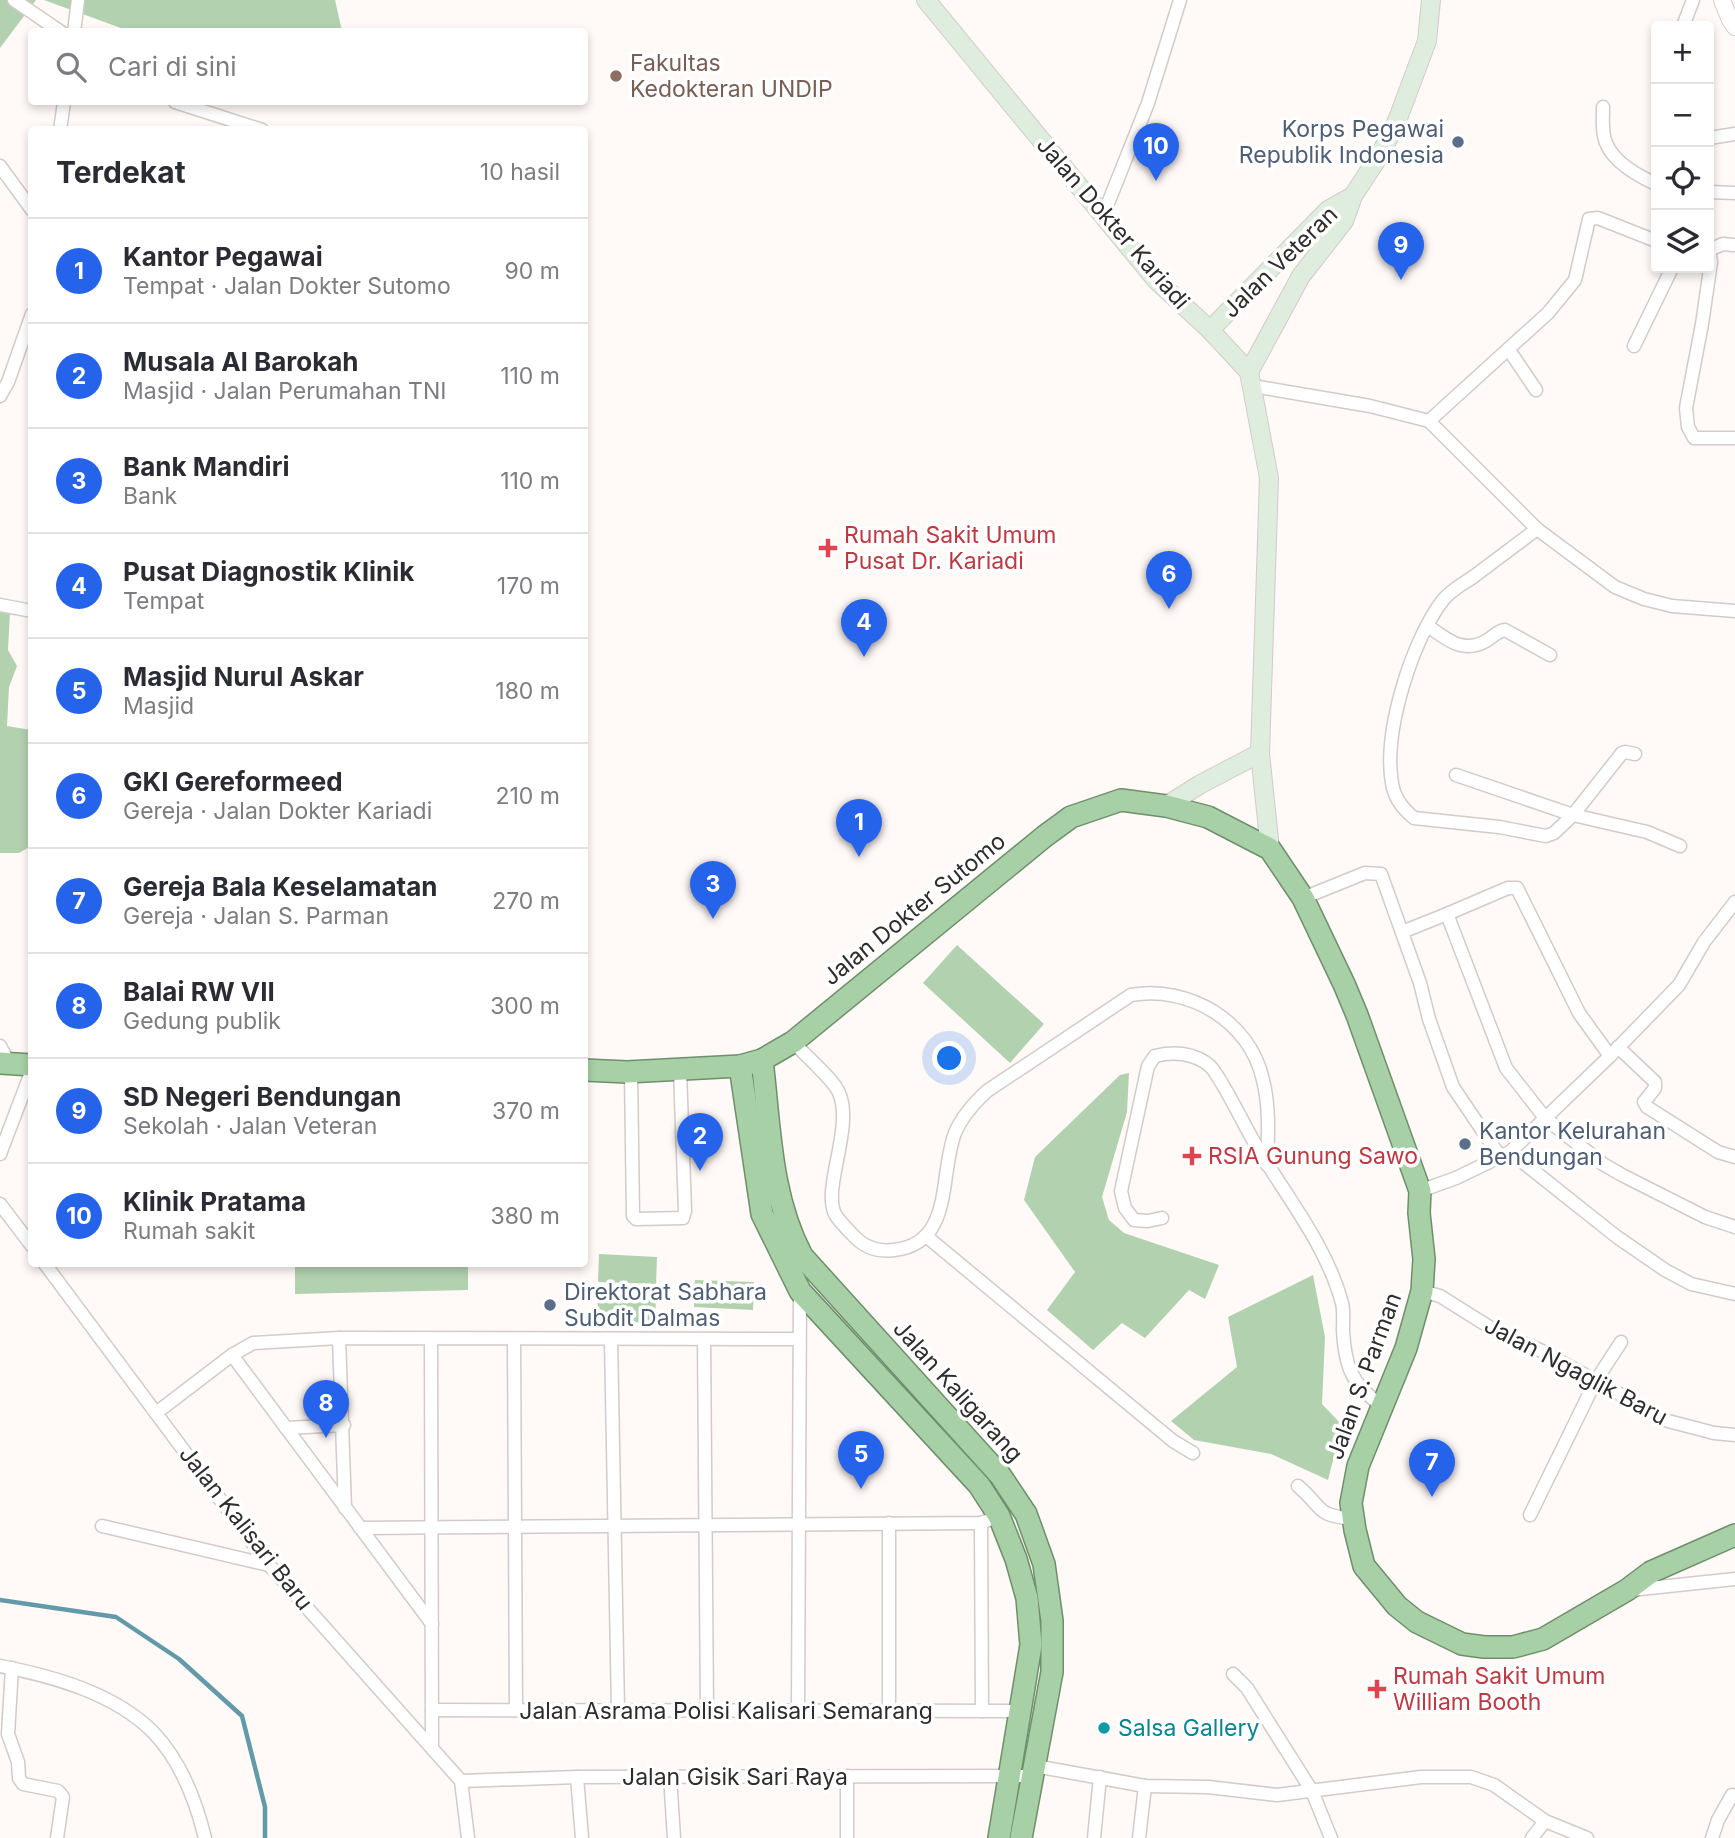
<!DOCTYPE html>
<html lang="id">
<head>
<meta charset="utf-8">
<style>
	body { margin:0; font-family:Inter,sans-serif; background:#f2f2f3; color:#2b2b33 }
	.controls { position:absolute; right:21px; top:21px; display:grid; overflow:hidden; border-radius:7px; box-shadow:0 4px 10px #0003 }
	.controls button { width:63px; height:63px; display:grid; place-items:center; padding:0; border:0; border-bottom:2px solid #e1e1e2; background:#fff; color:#2b2b33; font:35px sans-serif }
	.you { position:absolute; left:950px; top:1059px; width:24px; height:24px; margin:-18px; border:5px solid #fff; border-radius:50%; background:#1a73e8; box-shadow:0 0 0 10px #1a73e833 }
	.badge { display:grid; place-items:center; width:46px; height:46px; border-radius:50%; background:#2563eb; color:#fff; font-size:23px; font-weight:700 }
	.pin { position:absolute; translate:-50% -58px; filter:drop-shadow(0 2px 4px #0008) }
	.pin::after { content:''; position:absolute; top:37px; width:24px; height:21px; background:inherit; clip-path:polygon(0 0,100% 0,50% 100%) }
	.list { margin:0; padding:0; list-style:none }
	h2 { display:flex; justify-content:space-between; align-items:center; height:91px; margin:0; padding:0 28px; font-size:30px }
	h2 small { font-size:23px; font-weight:400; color:#7c7c81 }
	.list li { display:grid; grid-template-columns:46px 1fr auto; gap:21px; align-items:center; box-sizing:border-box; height:105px; padding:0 28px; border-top:2px solid #e1e1e2 }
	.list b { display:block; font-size:26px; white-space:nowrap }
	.list p { margin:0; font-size:23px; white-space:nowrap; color:#7c7c81 }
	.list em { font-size:23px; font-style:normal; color:#7c7c81 }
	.icon { flex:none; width:38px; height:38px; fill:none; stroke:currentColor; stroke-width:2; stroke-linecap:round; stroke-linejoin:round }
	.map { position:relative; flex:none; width:1735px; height:1838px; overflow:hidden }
	.search { position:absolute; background:#fff; box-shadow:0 4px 10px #0003; left:28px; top:28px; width:560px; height:77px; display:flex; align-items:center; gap:18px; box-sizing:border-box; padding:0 24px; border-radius:7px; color:#7c7c81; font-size:26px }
	.panel { position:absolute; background:#fff; box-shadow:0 4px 10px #0003; left:28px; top:126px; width:560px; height:1141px; border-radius:7px }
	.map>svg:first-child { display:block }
	.green { fill:#b2d1af }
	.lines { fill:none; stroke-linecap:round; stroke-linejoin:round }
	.stream { stroke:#629aa9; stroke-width:4.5 }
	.minor-casing { stroke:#d2cbc9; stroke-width:15 }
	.tertiary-casing { stroke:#d2cbc9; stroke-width:18 }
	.secondary-casing { stroke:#d2cbc9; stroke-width:20 }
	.trunk-casing { stroke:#6f8f6c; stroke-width:24 }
	.minor { stroke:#fff; stroke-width:12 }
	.tertiary { stroke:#fff; stroke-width:16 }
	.secondary { stroke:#deeddd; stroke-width:18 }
	.trunk { stroke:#a8d0a6; stroke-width:21 }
	.education-dot { fill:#8d6e63; stroke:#fff; stroke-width:2.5 }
	.service-dot { fill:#5c6f8a; stroke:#fff; stroke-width:2.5 }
	.health-dot { fill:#e0444e; stroke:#fff; stroke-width:2.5 }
	.culture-dot { fill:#0f9aa8; stroke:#fff; stroke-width:2.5 }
	.labels { text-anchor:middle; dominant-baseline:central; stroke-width:7; stroke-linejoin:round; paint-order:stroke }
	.education-label { font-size:23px; fill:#785e54; stroke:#fff; text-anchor:start }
	.service-label { font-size:23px; fill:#4e5e75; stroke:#fff; text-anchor:start }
	.street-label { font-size:23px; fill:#2f2d2c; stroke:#fff }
	.health-label { font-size:23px; fill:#be3a42; stroke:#fff; text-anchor:start }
	.culture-label { font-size:23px; fill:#0d838f; stroke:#fff; text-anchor:start }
</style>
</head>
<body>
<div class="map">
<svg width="1735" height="1838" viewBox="0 0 1735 1838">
	<rect width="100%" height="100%" fill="#fff9f7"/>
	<!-- green -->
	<g class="green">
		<path d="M 0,0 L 36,0 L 0,48 Z"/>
		<path d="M 44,0 L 335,0 L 342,31 L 129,31 Z"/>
		<path d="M 0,607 L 10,612 L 8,650 L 17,666 L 9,687 L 7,726 L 31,730 L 31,846 L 19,853 L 0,853 Z"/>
		<path d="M 957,945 L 1044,1024 L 1010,1063 L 923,983 Z"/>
		<path d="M 1129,1073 L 1127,1112 L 1102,1197 L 1109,1220 L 1124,1233 L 1219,1265 L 1205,1299 L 1189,1290 L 1145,1338 L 1122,1323 L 1093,1350 L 1047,1310 L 1075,1272 L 1024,1200 L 1035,1157 L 1120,1075 Z"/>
		<path d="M 599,1254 L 657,1257 L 656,1284 L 598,1282 Z"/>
		<path d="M 295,1264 L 468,1264 L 468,1290 L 295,1294 Z"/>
		<path d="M 1313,1275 L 1325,1337 L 1322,1404 L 1342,1425 L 1328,1480 L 1271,1454 L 1194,1440 L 1171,1421 L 1237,1367 L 1228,1317 Z"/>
		<path d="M 695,1280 L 754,1282 L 753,1310 L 694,1307 Z"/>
		<path d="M 598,1293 L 656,1296 L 655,1323 L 597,1321 Z"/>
	</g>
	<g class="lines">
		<!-- stream -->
		<path class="stream" d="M 0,1600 L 116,1617 L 179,1659 L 242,1716 L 265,1807 L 265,1838"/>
		<defs>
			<g id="minor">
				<path d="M 14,0 L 61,32"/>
				<path d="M 1683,26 L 1693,0"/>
				<path d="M 74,32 L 78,0"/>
				<path d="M 175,102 L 262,130"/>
				<path d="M 1603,107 C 1603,116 1602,127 1604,136 C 1608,159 1636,175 1656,184"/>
				<path d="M 60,130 L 64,102"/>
				<path d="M 1709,138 L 1735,134"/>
				<path d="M 0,166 L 32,210"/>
				<path d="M 1709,192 L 1735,193"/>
				<path d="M 1103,216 L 1148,103 L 1180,0"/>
				<path d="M 1709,250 L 1711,262 L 1702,324 L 1686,408 L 1688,427 L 1694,438 L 1735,438"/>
				<path d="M 1709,250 L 1723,244 L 1733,245"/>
				<path d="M 1634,346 L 1672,268"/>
				<path d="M 1509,350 L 1536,390"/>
				<path d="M 1253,386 L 1370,406 L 1429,421 L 1537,529 L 1615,587 L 1644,599 L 1672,606 L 1735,611"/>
				<path d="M 0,396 L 8,382 L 32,314"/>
				<path d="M 1429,421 L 1548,313 L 1575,280 L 1589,219 L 1598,218 L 1656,241"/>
				<path d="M 1537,529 C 1516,545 1494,561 1473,577 C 1463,584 1451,590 1443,600 C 1412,640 1383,732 1392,783 C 1394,798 1403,809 1414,818 L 1499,827 L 1546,836 L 1554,833 L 1573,815 L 1622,753 L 1625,752 L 1635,754"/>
				<path d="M 0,605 L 32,611"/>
				<path d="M 1428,626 C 1446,639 1463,654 1486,641 C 1493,637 1497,631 1505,630 L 1550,655"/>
				<path d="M 1456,775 L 1573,815 L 1647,832 L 1680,846"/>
				<path d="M 1303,898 L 1365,873 L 1381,874 L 1420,983 L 1429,1019 L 1453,1087 L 1501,1158"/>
				<path d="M 1447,914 L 1508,888 L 1517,888 L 1579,1013 L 1610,1056"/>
				<path d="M 1402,932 L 1447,914 L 1506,1068 L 1545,1118 L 1603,1164 L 1622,1175 L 1705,1217 L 1735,1227"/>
				<path d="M 793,1042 C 803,1053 835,1081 839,1093 C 854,1127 822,1188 835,1214 C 839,1221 846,1228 852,1234 C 863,1247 878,1252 894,1250 C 954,1244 939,1174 955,1133 C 962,1116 974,1103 987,1091 L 1131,995 C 1189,985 1250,1021 1263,1080 C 1270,1108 1268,1136 1267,1165"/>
				<path d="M 0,1046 L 9,1063"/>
				<path d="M 1618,1047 L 1655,1082 L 1655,1088 L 1644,1102 L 1647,1107 L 1718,1152 L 1735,1157"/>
				<path d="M 631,1072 L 633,1216 L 636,1219 L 683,1218 L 685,1211 L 680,1070"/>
				<path d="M 1510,1152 L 1617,1237 L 1665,1270 L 1691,1284 L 1735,1294"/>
				<path d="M 0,1154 L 32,1070"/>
				<path d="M 1420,1191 L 1456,1178 L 1510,1152 L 1610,1056 L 1679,985 L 1704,942 L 1735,902"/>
				<path d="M 0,1204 L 32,1246"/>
				<path d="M 1162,1218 L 1148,1221 L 1134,1220 L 1125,1208 L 1121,1191 L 1148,1066 L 1155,1056 C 1173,1051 1195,1053 1210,1066 C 1221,1077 1243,1123 1253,1140 C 1283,1193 1326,1243 1342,1303 C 1344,1311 1343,1321 1343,1330 C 1345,1366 1351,1384 1382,1406"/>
				<path d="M 926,1236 L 1173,1441 L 1193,1453"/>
				<path d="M 45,1264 L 269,1565 L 461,1781"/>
				<path d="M 1422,1291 L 1440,1296 L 1499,1333 L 1542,1351 L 1668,1421 L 1714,1433 L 1735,1435"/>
				<path d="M 339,1338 L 345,1508"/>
				<path d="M 431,1339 L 432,1748"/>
				<path d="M 611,1339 L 618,1710"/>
				<path d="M 704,1339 L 707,1711"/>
				<path d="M 514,1340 L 516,1710"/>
				<path d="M 232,1355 L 432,1624"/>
				<path d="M 156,1413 L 232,1355 L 253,1343 L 339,1338 L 799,1339"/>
				<path d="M 286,1428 L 344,1425"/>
				<path d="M 1298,1486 C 1325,1509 1314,1515 1354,1519"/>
				<path d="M 1530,1515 L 1595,1382 L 1621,1342"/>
				<path d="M 889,1523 L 889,1711"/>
				<path d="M 981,1523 L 982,1711"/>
				<path d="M 102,1526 L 269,1565"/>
				<path d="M 360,1528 L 981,1523 L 999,1516"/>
				<path d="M 1631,1590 L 1735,1579"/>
				<path d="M 0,1666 C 52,1676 114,1693 153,1732 C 180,1760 196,1801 205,1838"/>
				<path d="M 12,1668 L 8,1734 L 18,1762 L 19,1778 L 23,1784 L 58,1791 L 63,1797 L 57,1838"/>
				<path d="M 1233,1674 L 1247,1688 L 1312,1791 L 1331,1838"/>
				<path d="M 432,1710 L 1020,1711"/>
				<path d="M 798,1711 L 800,1291"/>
				<path d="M 1035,1766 L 1145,1786 L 1208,1787 L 1277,1795 L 1421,1777 L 1471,1777 L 1494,1785 L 1545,1821 L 1587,1838"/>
				<path d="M 670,1776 L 674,1838"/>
				<path d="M 847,1776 L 847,1838"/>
				<path d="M 577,1777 L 582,1838"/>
				<path d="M 461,1781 L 577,1777 L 1033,1776"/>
				<path d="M 461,1781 L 468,1838"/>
				<path d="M 1094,1838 L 1100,1777"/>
				<path d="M 1139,1838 L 1145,1786"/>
				<path d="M 1532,1838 L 1545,1821"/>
				<path d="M 1712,1838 L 1718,1820 L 1732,1795"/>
			</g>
			<path id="tertiary" d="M 1722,0 L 1730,20 L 1735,27"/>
			<g id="secondary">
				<path d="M 926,0 L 1156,280 L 1210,330 L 1249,372 L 1269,478 L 1260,753 L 1270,849"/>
				<path d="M 1210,330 L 1328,210 L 1353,196"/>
				<path d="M 1249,372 L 1301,276 L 1344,221 L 1353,196 L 1381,153 L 1397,121 L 1427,41 L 1431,0"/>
				<path d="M 1166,806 L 1199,785 L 1260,753"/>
			</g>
			<g id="trunk">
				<path d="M 762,1060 C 770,1126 770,1196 802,1256 L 1000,1475 L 1026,1514 L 1044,1564 L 1052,1621 L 1052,1672 L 1021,1838"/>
				<path d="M 0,1063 L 32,1065"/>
				<path d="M 740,1066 L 762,1214 L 800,1291 L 979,1485 L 999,1516 L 1016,1559 L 1027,1598 L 1031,1645 L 999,1838"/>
				<path d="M 584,1070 L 627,1072 L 740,1066 L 762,1060 L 793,1042 L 1045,836 L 1071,817 L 1121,800 L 1166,806 L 1208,817 L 1270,849 L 1303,898 L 1344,984 L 1357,1015 L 1420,1191 L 1419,1213 L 1424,1259 L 1422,1291 L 1406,1348 L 1358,1466 L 1351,1503 L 1355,1530 L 1364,1566 L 1397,1606 L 1417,1622 L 1462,1644 L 1484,1647 L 1513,1647 L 1543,1639 L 1627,1590 L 1651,1572 L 1735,1535"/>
			</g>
		</defs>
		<!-- minor casing -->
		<use href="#minor" class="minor-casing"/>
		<!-- tertiary casing -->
		<use href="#tertiary" class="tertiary-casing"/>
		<!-- secondary casing -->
		<use href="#secondary" class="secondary-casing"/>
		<!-- trunk casing -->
		<use href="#trunk" class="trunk-casing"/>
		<!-- minor -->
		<use href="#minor" class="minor"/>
		<!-- tertiary -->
		<use href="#tertiary" class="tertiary"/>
		<!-- secondary -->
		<use href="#secondary" class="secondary"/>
		<!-- trunk -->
		<use href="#trunk" class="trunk"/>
	</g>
	<!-- markers -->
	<circle class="education-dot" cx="616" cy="76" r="7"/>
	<g class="service-dot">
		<circle cx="1458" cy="142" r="7"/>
		<circle cx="1465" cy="1144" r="7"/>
		<circle cx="550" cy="1305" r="7"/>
	</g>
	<g class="health-dot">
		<path d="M824.5 537.5h7v7h7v7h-7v7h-7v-7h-7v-7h7z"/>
		<path d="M1188.5 1145.5h7v7h7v7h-7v7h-7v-7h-7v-7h7z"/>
		<path d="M1373.5 1678.5h7v7h7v7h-7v7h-7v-7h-7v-7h7z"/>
	</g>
	<circle class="culture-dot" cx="1104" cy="1728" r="7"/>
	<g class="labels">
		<!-- education labels -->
		<g class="education-label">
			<text x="630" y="63">Fakultas<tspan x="630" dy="26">Kedokteran UNDIP</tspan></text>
		</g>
		<!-- service labels -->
		<g class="service-label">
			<text x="1444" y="129" text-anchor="end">Korps Pegawai<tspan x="1444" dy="26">Republik Indonesia</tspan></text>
			<text x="1479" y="1131">Kantor Kelurahan<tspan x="1479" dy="26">Bendungan</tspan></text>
			<text x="564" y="1292">Direktorat Sabhara<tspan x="564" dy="26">Subdit Dalmas</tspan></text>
		</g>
		<!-- street labels -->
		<g class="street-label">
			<text transform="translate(1113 223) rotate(49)">Jalan Dokter Kariadi</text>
			<text transform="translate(1280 262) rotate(-44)">Jalan Veteran</text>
			<text transform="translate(914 909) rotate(-39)">Jalan Dokter Sutomo</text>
			<text transform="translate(1576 1371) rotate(28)">Jalan Ngaglik Baru</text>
			<text transform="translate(1364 1376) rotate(-70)">Jalan S. Parman</text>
			<text transform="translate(958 1391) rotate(48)">Jalan Kaligarang</text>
			<text transform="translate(246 1528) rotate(52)">Jalan Kalisari Baru</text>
			<text x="726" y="1711">Jalan Asrama Polisi Kalisari Semarang</text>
			<text x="735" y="1777">Jalan Gisik Sari Raya</text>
		</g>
		<!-- health labels -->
		<g class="health-label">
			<text x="844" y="535">Rumah Sakit Umum<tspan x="844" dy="26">Pusat Dr. Kariadi</tspan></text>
			<text x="1208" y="1156">RSIA Gunung Sawo</text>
			<text x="1393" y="1676">Rumah Sakit Umum<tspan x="1393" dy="26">William Booth</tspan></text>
		</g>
		<!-- culture labels -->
		<g class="culture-label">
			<text x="1118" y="1728">Salsa Gallery</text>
		</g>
	</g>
</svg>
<div class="controls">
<button>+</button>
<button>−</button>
<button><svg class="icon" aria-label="locate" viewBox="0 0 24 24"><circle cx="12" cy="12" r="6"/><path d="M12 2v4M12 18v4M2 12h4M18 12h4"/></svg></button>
<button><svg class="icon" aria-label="layers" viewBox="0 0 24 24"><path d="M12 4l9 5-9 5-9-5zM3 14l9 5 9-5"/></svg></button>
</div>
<div class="you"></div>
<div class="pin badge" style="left:859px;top:857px">1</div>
<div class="pin badge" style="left:700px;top:1171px">2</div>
<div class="pin badge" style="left:713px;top:919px">3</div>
<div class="pin badge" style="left:864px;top:657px">4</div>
<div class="pin badge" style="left:861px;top:1489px">5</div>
<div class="pin badge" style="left:1169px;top:609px">6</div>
<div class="pin badge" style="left:1432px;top:1497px">7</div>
<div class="pin badge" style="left:326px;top:1438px">8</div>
<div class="pin badge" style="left:1401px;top:280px">9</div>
<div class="pin badge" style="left:1156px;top:181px">10</div>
<div class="search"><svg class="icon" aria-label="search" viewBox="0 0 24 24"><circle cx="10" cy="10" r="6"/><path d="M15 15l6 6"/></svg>Cari di sini</div>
<section class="panel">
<h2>Terdekat<small>10 hasil</small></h2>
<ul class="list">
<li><span class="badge">1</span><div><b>Kantor Pegawai</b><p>Tempat · Jalan Dokter Sutomo</p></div><em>90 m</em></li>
<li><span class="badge">2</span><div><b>Musala Al Barokah</b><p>Masjid · Jalan Perumahan TNI</p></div><em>110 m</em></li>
<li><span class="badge">3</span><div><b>Bank Mandiri</b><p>Bank</p></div><em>110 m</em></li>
<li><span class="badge">4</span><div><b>Pusat Diagnostik Klinik</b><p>Tempat</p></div><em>170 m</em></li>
<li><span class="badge">5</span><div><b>Masjid Nurul Askar</b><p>Masjid</p></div><em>180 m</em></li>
<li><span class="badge">6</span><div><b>GKI Gereformeed</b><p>Gereja · Jalan Dokter Kariadi</p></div><em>210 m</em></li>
<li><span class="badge">7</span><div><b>Gereja Bala Keselamatan</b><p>Gereja · Jalan S. Parman</p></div><em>270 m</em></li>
<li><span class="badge">8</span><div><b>Balai RW VII</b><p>Gedung publik</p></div><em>300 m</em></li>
<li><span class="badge">9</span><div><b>SD Negeri Bendungan</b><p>Sekolah · Jalan Veteran</p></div><em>370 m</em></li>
<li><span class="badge">10</span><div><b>Klinik Pratama</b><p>Rumah sakit</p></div><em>380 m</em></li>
</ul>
</section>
</div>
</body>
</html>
